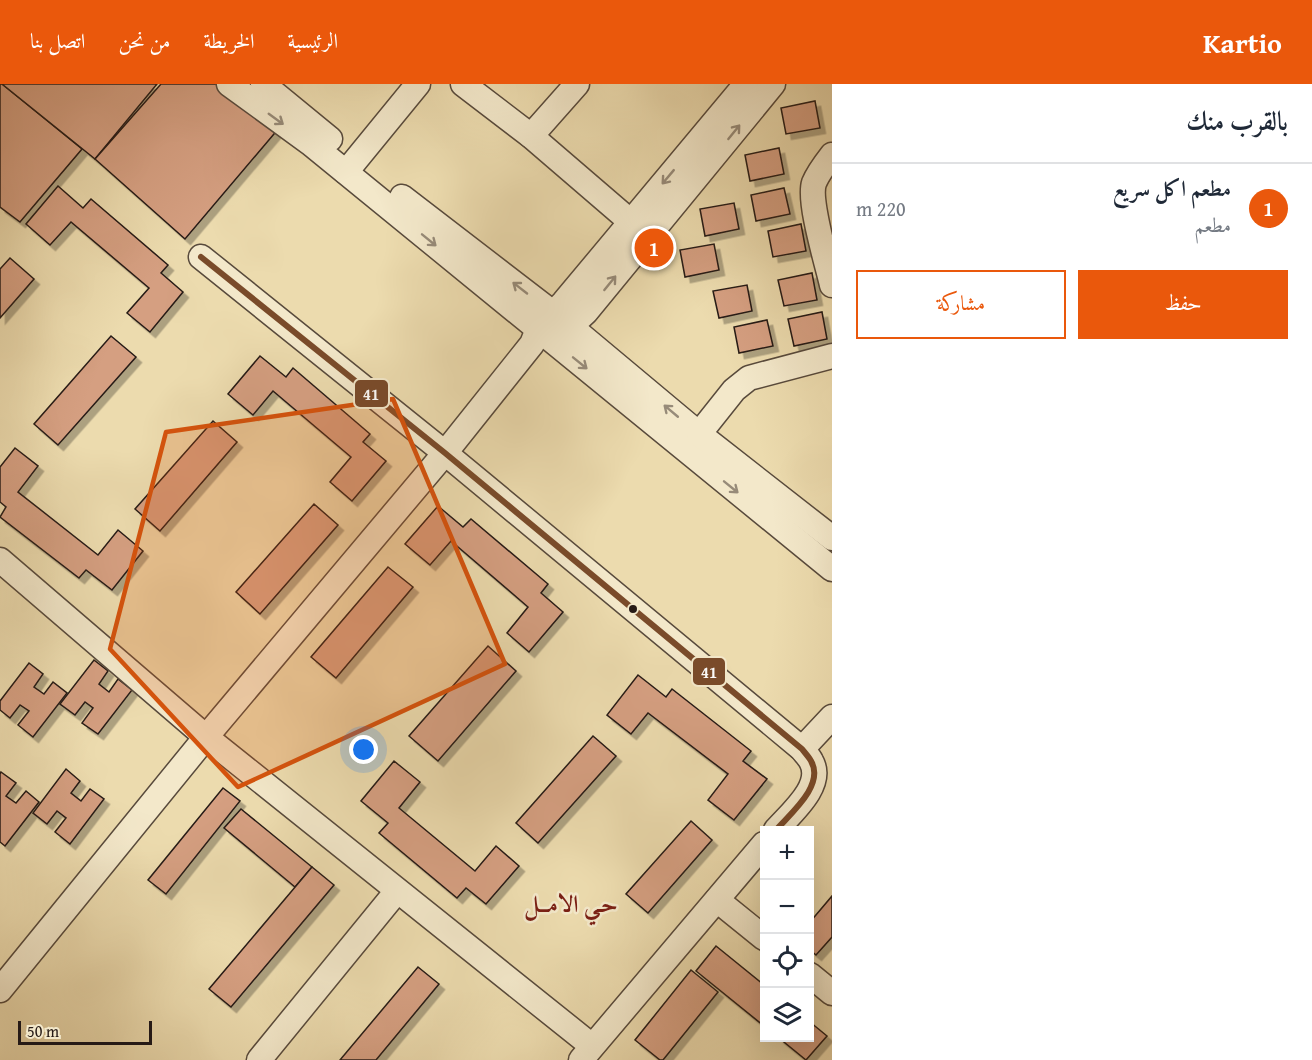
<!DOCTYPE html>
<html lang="ar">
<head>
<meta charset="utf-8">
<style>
	body { margin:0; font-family:"Gentium Book Plus",Amiri,serif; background:#f2f2f3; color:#1f2937; direction:rtl }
	.controls { position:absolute; right:18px; bottom:18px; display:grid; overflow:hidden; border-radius:0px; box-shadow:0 6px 24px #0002 }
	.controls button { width:54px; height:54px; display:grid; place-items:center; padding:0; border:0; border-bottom:2px solid #e0e1e3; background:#fff; color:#1f2937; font:30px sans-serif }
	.scale { position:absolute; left:18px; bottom:15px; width:134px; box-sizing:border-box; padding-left:6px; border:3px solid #261a16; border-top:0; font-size:16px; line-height:21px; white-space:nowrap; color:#261a16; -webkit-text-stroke:4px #f3e8ca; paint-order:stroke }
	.you { position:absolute; left:364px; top:666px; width:21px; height:21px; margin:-15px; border:4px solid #fff; border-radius:50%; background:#1a73e8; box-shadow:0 0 0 9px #1a73e833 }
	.badge { display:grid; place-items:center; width:39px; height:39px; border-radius:50%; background:#ea580c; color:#fff; font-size:20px; font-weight:700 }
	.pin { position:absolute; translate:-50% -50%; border:3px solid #fff; box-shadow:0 2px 6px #0006 }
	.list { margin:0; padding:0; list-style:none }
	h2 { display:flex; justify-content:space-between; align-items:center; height:78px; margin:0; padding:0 24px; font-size:26px }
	h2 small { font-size:20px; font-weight:400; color:#747a83 }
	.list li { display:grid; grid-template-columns:39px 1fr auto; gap:18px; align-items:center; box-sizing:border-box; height:90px; padding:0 24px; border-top:2px solid #e0e1e3 }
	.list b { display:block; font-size:22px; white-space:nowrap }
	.list p { margin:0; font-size:20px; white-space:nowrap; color:#747a83 }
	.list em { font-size:20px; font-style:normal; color:#747a83 }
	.actions { display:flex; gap:12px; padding:18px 24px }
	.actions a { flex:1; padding:14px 0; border:2px solid #ea580c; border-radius:0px; text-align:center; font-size:21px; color:#ea580c }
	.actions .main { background:#ea580c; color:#fff }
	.icon { flex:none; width:33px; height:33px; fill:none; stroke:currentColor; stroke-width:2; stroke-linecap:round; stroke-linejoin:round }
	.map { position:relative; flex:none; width:832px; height:976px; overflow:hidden; direction:ltr }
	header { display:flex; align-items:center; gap:36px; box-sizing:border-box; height:84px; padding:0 30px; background:#ea580c; color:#fff }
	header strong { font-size:28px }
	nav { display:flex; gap:33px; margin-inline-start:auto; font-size:21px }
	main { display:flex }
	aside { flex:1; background:#fff }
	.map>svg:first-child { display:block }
	.building { fill:#d59f81; stroke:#261a16; stroke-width:1.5; filter:url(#shadow) }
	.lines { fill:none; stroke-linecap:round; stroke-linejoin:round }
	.minor-casing { stroke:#584a3c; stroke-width:27 }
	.minor { stroke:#f3e8ca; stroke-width:24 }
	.bus-1-casing { stroke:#f3e8ca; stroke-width:10 }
	.bus-1 { stroke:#7a4b2a; stroke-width:6 }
	.oneway { stroke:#978b79 }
	.marked { fill:#d5530d; fill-opacity:0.2; stroke:#d5530d; stroke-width:4.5; stroke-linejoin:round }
	.bus-dot { fill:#261a16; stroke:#f3e8ca; stroke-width:2 }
	.labels { text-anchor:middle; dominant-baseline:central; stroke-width:5; stroke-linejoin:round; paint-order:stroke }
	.neighbourhood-label { font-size:24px; font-weight:bold; fill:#7a1f14; stroke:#f3e8ca }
	.line-badge { stroke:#f3e8ca; stroke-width:2 }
	.badge-label { font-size:16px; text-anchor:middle; font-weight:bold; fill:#fff }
</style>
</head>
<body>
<header>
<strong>Kartio</strong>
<nav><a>الرئيسية</a><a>الخريطة</a><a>من نحن</a><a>اتصل بنا</a></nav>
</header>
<main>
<aside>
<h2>بالقرب منك<small></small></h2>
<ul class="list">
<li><span class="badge">1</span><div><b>مطعم اكل سريع</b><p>مطعم</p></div><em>220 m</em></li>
</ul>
<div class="actions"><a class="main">حفظ</a><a>مشاركة</a></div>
</aside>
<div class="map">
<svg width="832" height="976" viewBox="0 0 832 976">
	<defs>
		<filter id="shadow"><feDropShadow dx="5.5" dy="5.5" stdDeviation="0" flood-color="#0004"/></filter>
	</defs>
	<rect width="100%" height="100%" fill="#ecdbae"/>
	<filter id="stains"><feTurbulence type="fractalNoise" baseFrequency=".00333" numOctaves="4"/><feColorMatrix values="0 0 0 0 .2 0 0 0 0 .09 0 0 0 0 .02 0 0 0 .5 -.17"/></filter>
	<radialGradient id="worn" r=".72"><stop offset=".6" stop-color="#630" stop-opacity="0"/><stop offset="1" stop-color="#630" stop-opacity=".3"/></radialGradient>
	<!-- building -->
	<g class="building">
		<path d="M 0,0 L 2,0 L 82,65 L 20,138 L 0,123 Z"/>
		<path d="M 2,0 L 157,0 L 95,75 Z"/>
		<path d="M 161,0 L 227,0 L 279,44 L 185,155 L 95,75 Z"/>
		<path d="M 815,17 L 820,44 L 786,50 L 781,24 Z"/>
		<path d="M 779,64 L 784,90 L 750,97 L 745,71 Z"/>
		<path d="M 58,102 L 83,124 L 91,115 L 168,181 L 161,189 L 183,208 L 150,248 L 127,229 L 149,204 L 71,138 L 50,161 L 26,140 Z"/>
		<path d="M 784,104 L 790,130 L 756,137 L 751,111 Z"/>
		<path d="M 734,119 L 739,145 L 705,152 L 700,125 Z"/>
		<path d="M 801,140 L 806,167 L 773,173 L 768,147 Z"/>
		<path d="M 714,160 L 719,186 L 685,193 L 680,166 Z"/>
		<path d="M 10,174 L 34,195 L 0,234 L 0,185 Z"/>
		<path d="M 812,189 L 817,216 L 784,222 L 778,196 Z"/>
		<path d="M 747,201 L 752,227 L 719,234 L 713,207 Z"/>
		<path d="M 822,228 L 827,255 L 794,262 L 788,235 Z"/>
		<path d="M 767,236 L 773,262 L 739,269 L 734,243 Z"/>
		<path d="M 111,252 L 136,273 L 58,361 L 34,340 Z"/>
		<path d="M 260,272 L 286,293 L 293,284 L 370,350 L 363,358 L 386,377 L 352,417 L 330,398 L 351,373 L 273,307 L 253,331 L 228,310 Z"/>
		<path d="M 213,337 L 237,358 L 160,447 L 135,425 Z"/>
		<path d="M 15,364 L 38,382 L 18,408 L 98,471 L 118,446 L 143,467 L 112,506 L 86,486 L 79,494 L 0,433 L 6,423 L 0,418 L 0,383 Z"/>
		<path d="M 314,420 L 338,441 L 260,530 L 236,508 Z"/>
		<path d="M 438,422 L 463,443 L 471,435 L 548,500 L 541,509 L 563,528 L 529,568 L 507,549 L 528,523 L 451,457 L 430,481 L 405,460 Z"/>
		<path d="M 388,483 L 413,503 L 336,594 L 311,573 Z"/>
		<path d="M 488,562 L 516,587 L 438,677 L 409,652 Z"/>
		<path d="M 94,576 L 108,587 L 99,600 L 109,608 L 118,595 L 132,606 L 98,650 L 82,639 L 93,624 L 85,618 L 75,631 L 60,620 Z"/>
		<path d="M 29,579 L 43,590 L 34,603 L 44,610 L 53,598 L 67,609 L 33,653 L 18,641 L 29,627 L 20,621 L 10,634 L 0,626 L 0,617 Z"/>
		<path d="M 638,591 L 666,613 L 672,605 L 751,667 L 743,677 L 767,695 L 734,736 L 708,716 L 728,690 L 648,629 L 631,650 L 607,631 Z"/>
		<path d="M 593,652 L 616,672 L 538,759 L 516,739 Z"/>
		<path d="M 394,677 L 420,698 L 399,724 L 475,787 L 496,762 L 519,782 L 486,820 L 466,804 L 457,814 L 379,749 L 388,739 L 361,717 Z"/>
		<path d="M 66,685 L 80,697 L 71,709 L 81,717 L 90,705 L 104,715 L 70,760 L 55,748 L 66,734 L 57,727 L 47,740 L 33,729 Z"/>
		<path d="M 1,688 L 16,699 L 6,712 L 16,719 L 26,707 L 39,718 L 5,762 L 0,758 L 0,690 Z"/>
		<path d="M 223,704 L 240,717 L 166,810 L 148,796 Z"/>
		<path d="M 241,725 L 312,783 L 295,803 L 224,744 Z"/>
		<path d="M 691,737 L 712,756 L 648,829 L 626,810 Z"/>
		<path d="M 312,783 L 334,801 L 231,923 L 209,905 Z"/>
		<path d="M 832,812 L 832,853 L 816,871 L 810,866 L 810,838 Z"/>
		<path d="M 716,862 L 764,901 L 764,942 L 696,887 Z"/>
		<path d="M 418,883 L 439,900 L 376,976 L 340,976 Z"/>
		<path d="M 691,886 L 718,908 L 663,976 L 660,976 L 635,956 Z"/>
		<path d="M 810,938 L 827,952 L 806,976 L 779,954 L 810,954 Z"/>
	</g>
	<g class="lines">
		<defs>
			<g id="minor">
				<path d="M 229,0 L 310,59 L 832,485"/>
				<path d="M 263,0 L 330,55"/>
				<path d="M 463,0 L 531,52 L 631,138"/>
				<path d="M 531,52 L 577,0"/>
				<path d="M 832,71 C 825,80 818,89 814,99 C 808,117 827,179 832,201"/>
				<path d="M 346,88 L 418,0"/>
				<path d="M 402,113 L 571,243 L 699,350 L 832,454"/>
				<path d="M 201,173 L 445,369 L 802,665 C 805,669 809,673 811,677 C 825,701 791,729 776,746"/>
				<path d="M 560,252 L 586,228 L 773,0"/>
				<path d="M 699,350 L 734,306 L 749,294 L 832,272"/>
				<path d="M 0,476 L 206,653 L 592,962"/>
				<path d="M 802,665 L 832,633"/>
				<path d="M 717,816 L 764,854"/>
				<path d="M 810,891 L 832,909"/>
				<path d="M 0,906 L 206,653 L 445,369 L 532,260 L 538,245 L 564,218 L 746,0"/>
				<path d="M 259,976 L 397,807"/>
				<path d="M 581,976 L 764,760"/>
			</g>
		</defs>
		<!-- minor casing -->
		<use href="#minor" class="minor-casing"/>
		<!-- minor -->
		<use href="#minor" class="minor"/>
		<defs>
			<path id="bus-1" d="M 201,173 L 445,369 L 802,665 C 805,669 809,673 811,677 C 825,701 791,729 776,746"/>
		</defs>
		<!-- bus-1 casing -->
		<use href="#bus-1" class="bus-1-casing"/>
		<!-- bus-1 -->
		<use href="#bus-1" class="bus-1"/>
	</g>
	<!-- one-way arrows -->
	<defs><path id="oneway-shaft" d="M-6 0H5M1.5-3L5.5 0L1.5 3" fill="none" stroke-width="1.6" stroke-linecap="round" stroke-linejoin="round" transform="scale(1.5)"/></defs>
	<g class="oneway">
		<use href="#oneway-shaft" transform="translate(276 35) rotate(36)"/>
		<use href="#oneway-shaft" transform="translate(734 48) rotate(-51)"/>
		<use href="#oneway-shaft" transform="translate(668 93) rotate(130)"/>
		<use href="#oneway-shaft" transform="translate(429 156) rotate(39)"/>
		<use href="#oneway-shaft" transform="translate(610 199) rotate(-51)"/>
		<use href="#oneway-shaft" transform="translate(520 204) rotate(-142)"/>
		<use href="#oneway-shaft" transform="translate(580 279) rotate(39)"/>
		<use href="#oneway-shaft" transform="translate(671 327) rotate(-140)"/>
		<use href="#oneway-shaft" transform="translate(731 403) rotate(39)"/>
	</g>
	<!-- marked area -->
	<path class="marked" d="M 393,315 L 505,580 L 238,703 L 110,565 L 166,348 Z"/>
	<!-- markers -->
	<circle class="bus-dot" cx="633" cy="525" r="5"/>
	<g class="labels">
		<!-- neighbourhood labels -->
		<g class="neighbourhood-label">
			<text x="571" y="819">حـي الامــل</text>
		</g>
	</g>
	<g class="line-badge">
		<rect x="354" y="295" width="35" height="29" rx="6" fill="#7a4b2a"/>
		<rect x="692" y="573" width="34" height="29" rx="6" fill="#7a4b2a"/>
	</g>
	<g class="badge-label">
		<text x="371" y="316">41</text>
		<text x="709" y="594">41</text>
	</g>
	<rect width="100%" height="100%" filter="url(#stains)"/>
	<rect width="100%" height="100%" fill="url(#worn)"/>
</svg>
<div class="controls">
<button>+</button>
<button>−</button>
<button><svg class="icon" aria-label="locate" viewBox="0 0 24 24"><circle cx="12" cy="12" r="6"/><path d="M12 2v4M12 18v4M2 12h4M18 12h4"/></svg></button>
<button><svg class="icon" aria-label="layers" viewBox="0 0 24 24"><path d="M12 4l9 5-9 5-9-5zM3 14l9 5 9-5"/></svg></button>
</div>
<div class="scale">50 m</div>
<div class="you"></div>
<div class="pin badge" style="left:654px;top:164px">1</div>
</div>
</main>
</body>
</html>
